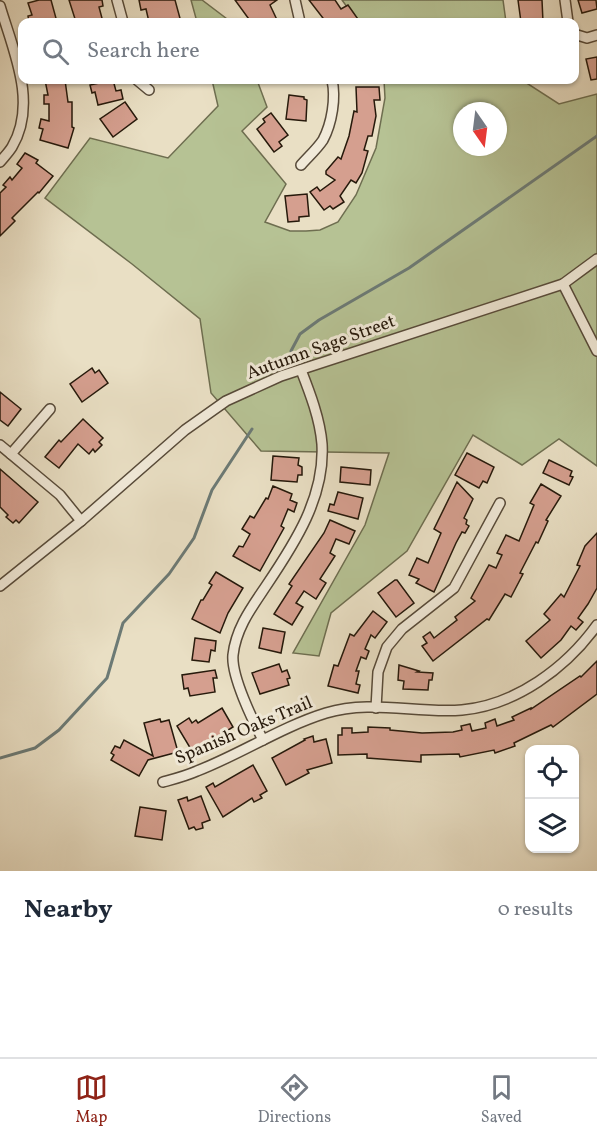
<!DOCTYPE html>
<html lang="en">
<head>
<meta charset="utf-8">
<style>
	body { margin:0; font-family:Vollkorn,serif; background:#f6f6f7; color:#1f2937 }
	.controls { position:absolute; right:18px; bottom:18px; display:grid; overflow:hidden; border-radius:12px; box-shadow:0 2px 4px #0004 }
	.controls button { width:54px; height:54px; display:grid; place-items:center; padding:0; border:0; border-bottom:2px solid #e0e1e3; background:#fff; color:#1f2937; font:30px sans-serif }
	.compass { position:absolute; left:453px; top:102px; width:54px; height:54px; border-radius:50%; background:#fff; box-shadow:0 2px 4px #0004; rotate:166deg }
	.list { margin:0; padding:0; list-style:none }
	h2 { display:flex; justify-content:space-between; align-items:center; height:78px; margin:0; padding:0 24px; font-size:26px }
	h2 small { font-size:20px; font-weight:400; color:#747a83 }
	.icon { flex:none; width:33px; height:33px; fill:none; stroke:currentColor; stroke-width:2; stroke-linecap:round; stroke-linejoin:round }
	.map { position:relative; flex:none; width:597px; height:871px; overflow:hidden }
	.search { position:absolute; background:#fff; box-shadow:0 2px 4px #0004; left:18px; right:18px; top:18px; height:66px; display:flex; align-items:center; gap:15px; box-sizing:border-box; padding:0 21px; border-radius:12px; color:#747a83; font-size:22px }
	.sheet { height:186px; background:#fff }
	nav { display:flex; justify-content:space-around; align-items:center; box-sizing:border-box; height:84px; border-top:2px solid #e0e1e3; background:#fff; font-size:16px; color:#747a83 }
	nav a { display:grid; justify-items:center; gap:3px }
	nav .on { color:#8f2418 }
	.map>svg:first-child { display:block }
	.green { fill:#b6c294; stroke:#6e6e50; stroke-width:1.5; fill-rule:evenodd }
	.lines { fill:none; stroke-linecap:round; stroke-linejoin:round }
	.stream { stroke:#6c7a75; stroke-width:3 }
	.building { fill:#d59f8f; stroke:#26190b; stroke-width:1.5 }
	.minor-casing { stroke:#574a39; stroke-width:12 }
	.minor { stroke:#f1ead9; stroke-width:9 }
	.labels { text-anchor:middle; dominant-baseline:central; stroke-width:6; stroke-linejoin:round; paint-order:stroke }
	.street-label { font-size:18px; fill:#26190b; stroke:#f1ead9 }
</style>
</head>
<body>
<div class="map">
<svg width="597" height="871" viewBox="0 0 597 871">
	<rect width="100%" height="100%" fill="#e9dfc4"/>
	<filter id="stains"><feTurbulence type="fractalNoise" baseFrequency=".00333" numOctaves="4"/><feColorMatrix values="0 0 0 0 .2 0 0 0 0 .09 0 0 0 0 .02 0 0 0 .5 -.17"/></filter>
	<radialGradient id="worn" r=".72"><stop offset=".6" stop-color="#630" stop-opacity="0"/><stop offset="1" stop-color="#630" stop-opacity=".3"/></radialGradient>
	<!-- green -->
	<g class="green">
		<path d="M 191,0 L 202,0 L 231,22 L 197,22 Z"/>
		<path d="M 342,0 L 503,0 L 506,22 L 358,22 Z"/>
		<path d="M 212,80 L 257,80 L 267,107 L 242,131 L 286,184 L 265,222 L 290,231 L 306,231 L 320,230 L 338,222 L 356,195 L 376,148 L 385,98 L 384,80 L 522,80 L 559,104 L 597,94 L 597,466 L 559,439 L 522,465 L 473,435 L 407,551 L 331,613 L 319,656 L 293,653 L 365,525 L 389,453 L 261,451 L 211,393 L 200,319 L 132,264 L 45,198 L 90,138 L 168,158 L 218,106 ZM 462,111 L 498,111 L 498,147 L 462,147 Z"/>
	</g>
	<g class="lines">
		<!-- stream -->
		<g class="stream">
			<path d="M 291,351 L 300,334 L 319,320 L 409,268 L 597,136"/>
			<path d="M 0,758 L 35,748 L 59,730 L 107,678 L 123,623 L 169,574 L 194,538 L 212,490 L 252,429"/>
		</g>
	</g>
	<!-- building -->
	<g class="building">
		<path d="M 39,0 L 51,0 L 57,22 L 29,22 L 28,16 L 32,15 L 28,3 Z"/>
		<path d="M 69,0 L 102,0 L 103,6 L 99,7 L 103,22 L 76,22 Z"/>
		<path d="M 139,0 L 175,0 L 181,22 L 149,22 L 146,9 L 141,10 Z"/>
		<path d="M 235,0 L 277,0 L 270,5 L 278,22 L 251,22 Z"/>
		<path d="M 309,0 L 335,0 L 341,9 L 348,5 L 360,22 L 326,22 Z"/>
		<path d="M 518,0 L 542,0 L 543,22 L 521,22 Z"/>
		<path d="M 578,0 L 596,0 L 597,9 L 582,13 Z"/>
		<path d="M 597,57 L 597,79 L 591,80 L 586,59 Z"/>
		<path d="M 45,80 L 65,80 L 68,102 L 72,102 L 72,127 L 74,128 L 68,148 L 40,140 L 43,129 L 39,128 L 41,119 L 49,121 L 49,104 L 44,104 L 44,95 L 48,95 Z"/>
		<path d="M 113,80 L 116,91 L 121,90 L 123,99 L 98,105 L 95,92 L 92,93 L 90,85 Z"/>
		<path d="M 356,87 L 379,87 L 380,100 L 374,100 L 376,116 L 372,136 L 368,136 L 364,150 L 368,151 L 362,173 L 356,183 L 351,180 L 340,196 L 344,202 L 333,209 L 330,206 L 324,210 L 310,192 L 317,187 L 320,191 L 335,180 L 326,174 L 326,171 L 338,157 L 341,159 L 349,136 L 354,111 L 357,112 Z"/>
		<path d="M 289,95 L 304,97 L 304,99 L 307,100 L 306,121 L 286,119 Z"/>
		<path d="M 125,102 L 137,119 L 113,137 L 100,119 Z"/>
		<path d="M 271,113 L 288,135 L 279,142 L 282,146 L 274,152 L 257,129 L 265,122 L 263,119 Z"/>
		<path d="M 25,153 L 38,160 L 36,163 L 53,176 L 39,193 L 38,192 L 12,218 L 15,221 L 0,236 L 0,193 L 6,187 L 3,185 L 10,177 L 12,180 L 22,168 L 17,164 Z"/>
		<path d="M 307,194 L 309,216 L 299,217 L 299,221 L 288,222 L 285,196 Z"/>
		<path d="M 92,368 L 95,373 L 99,370 L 108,383 L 82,402 L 70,384 Z"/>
		<path d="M 0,392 L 21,409 L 8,426 L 0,420 Z"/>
		<path d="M 83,419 L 103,438 L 99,442 L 102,445 L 95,452 L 93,449 L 89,454 L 78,444 L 59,468 L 45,457 L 59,440 L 61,442 Z"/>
		<path d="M 467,453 L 494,467 L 487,483 L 483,481 L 479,488 L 455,475 Z"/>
		<path d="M 273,456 L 299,458 L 298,465 L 302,467 L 302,475 L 298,475 L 297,482 L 271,480 Z"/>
		<path d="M 549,460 L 572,471 L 570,476 L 573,477 L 569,485 L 543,473 Z"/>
		<path d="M 341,467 L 371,470 L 370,485 L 340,482 Z"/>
		<path d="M 0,469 L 38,502 L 19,523 L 16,520 L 13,523 L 6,517 L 8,515 L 0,507 Z"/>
		<path d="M 457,482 L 473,499 L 464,518 L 467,520 L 466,524 L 469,526 L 465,533 L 462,532 L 456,543 L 434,592 L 416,583 L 419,579 L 409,575 L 417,558 L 428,563 L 441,533 L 434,529 Z"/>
		<path d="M 541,484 L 561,496 L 546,520 L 548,521 L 538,543 L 536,542 L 520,573 L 523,574 L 511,597 L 505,594 L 489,620 L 487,619 L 433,661 L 422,646 L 427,643 L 423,637 L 430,632 L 434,638 L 457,620 L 455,617 L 475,601 L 471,598 L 489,565 L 496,568 L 502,555 L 497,553 L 506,535 L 519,541 L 534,505 L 530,503 Z"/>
		<path d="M 273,486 L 292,494 L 290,500 L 297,503 L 294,512 L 288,509 L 281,526 L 284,528 L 260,571 L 233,556 L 239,546 L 243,547 L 250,534 L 242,529 L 250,516 L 254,518 L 266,498 L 268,499 Z"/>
		<path d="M 338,492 L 363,498 L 358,519 L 328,511 L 330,504 L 334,505 Z"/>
		<path d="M 330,520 L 355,531 L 349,544 L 336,539 L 330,553 L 335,556 L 320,579 L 326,583 L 316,599 L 304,591 L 296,603 L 303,607 L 292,625 L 274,614 L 292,586 L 289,584 L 324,533 Z"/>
		<path d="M 597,533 L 597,588 L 588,604 L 578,618 L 583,622 L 576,630 L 571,626 L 561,640 L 541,658 L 526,641 L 550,620 L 544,614 L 561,594 L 564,597 L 580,566 L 577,565 L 585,546 Z"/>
		<path d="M 216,572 L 243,588 L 228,613 L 220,633 L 192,619 L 201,600 L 203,600 L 212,585 L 209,583 Z"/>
		<path d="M 395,580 L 397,580 L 414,603 L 396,617 L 378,593 Z"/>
		<path d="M 373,611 L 387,622 L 375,638 L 371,635 L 365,649 L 369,651 L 366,659 L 361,657 L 356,671 L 359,671 L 356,684 L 360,685 L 358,693 L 328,686 L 334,665 L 338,666 L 350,634 L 354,636 Z"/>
		<path d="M 263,628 L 285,632 L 281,653 L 259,648 Z"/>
		<path d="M 195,638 L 216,641 L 215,651 L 211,650 L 209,662 L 192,660 Z"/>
		<path d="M 597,661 L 597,694 L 553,727 L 551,725 L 514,743 L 515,746 L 495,753 L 494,750 L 460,757 L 459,754 L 421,755 L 421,762 L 367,758 L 367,754 L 338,755 L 338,735 L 342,735 L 342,728 L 352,728 L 352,733 L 368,732 L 368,727 L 390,728 L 390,730 L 422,733 L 453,732 L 462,730 L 461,726 L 470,724 L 472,731 L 486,728 L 485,723 L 495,719 L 497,726 L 514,720 L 512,717 L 531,708 L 531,709 L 580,676 L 581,677 Z"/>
		<path d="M 279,664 L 282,672 L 287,670 L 290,678 L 287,679 L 289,685 L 260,694 L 252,673 Z"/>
		<path d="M 399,665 L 419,671 L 417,672 L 433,673 L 432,680 L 429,680 L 428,690 L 403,689 L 404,681 L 398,680 Z"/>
		<path d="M 215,670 L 217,678 L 213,678 L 215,692 L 190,696 L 188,688 L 184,689 L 182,675 Z"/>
		<path d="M 222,708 L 233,727 L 209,742 L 212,746 L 195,756 L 177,726 L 189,718 L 192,723 L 196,720 L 198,723 Z"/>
		<path d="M 160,719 L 161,722 L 169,720 L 178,752 L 148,760 L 139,776 L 111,760 L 114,755 L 111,753 L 115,746 L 120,748 L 124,740 L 153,756 L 144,723 Z"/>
		<path d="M 313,736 L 314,742 L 326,739 L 332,763 L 307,770 L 309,773 L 286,785 L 272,758 L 305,740 L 304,739 Z"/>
		<path d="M 253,765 L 267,791 L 260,795 L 262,798 L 254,802 L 252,798 L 223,817 L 206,787 L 213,783 L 215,787 Z"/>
		<path d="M 201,796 L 210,820 L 202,823 L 203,828 L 196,830 L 194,827 L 189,829 L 178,800 L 187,797 L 188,801 Z"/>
		<path d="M 140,807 L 166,811 L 162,840 L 135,836 Z"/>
	</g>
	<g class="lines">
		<defs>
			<g id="minor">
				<path d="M 117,0 L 123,22"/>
				<path d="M 295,0 L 300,22"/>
				<path d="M 565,0 L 568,22"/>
				<path d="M 0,6 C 13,50 38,103 12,147 C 9,152 4,157 0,162"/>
				<path d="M 574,34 L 587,38 L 597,35"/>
				<path d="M 137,80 L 149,90"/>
				<path d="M 301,165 C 308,157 317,149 323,140 C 332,123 336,98 332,80"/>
				<path d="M 563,284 L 597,351"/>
				<path d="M 0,445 L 60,495 L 81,521"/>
				<path d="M 11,454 L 50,409"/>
				<path d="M 0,586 L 81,521 L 185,430 L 226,401 L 281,376 L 563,284 L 597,259"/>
				<path d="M 376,708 L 378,672 L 387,647 L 402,629 L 454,588 L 500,503"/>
				<path d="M 263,740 C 253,721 231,676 233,655 C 236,628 252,607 266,586 C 295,543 325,497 322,444 C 320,419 310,393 301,370"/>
				<path d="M 163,782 C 174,779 186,776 197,771 C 241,754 281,727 326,713 C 371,699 417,714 462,710 C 516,705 566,668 597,625"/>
			</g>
		</defs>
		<!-- minor casing -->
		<use href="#minor" class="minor-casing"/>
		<!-- minor -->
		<use href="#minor" class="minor"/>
	</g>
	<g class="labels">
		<!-- street labels -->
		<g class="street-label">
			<text transform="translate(321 348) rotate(-20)">Autumn Sage Street</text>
			<text transform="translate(244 731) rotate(-23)">Spanish Oaks Trail</text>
		</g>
	</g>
	<rect width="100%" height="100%" filter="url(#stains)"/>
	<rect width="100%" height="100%" fill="url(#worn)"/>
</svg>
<div class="controls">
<button><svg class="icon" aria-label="locate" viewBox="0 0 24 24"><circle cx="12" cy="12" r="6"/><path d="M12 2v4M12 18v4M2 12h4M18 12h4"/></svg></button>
<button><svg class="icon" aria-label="layers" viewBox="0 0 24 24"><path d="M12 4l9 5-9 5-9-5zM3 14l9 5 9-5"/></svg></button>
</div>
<svg class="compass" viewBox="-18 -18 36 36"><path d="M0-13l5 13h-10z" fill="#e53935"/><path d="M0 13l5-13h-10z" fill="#747a83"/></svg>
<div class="search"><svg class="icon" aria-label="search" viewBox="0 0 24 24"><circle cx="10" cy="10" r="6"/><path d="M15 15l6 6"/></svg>Search here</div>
</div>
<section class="sheet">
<h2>Nearby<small>0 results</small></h2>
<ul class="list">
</ul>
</section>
<nav>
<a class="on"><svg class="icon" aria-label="map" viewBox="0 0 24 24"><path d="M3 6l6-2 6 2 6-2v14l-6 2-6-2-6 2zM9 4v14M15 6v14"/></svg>Map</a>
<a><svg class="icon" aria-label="directions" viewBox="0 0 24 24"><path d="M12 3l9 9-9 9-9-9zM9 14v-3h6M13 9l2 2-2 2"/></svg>Directions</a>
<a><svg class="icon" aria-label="saved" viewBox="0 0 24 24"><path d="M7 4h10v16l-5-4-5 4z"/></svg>Saved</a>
</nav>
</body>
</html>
